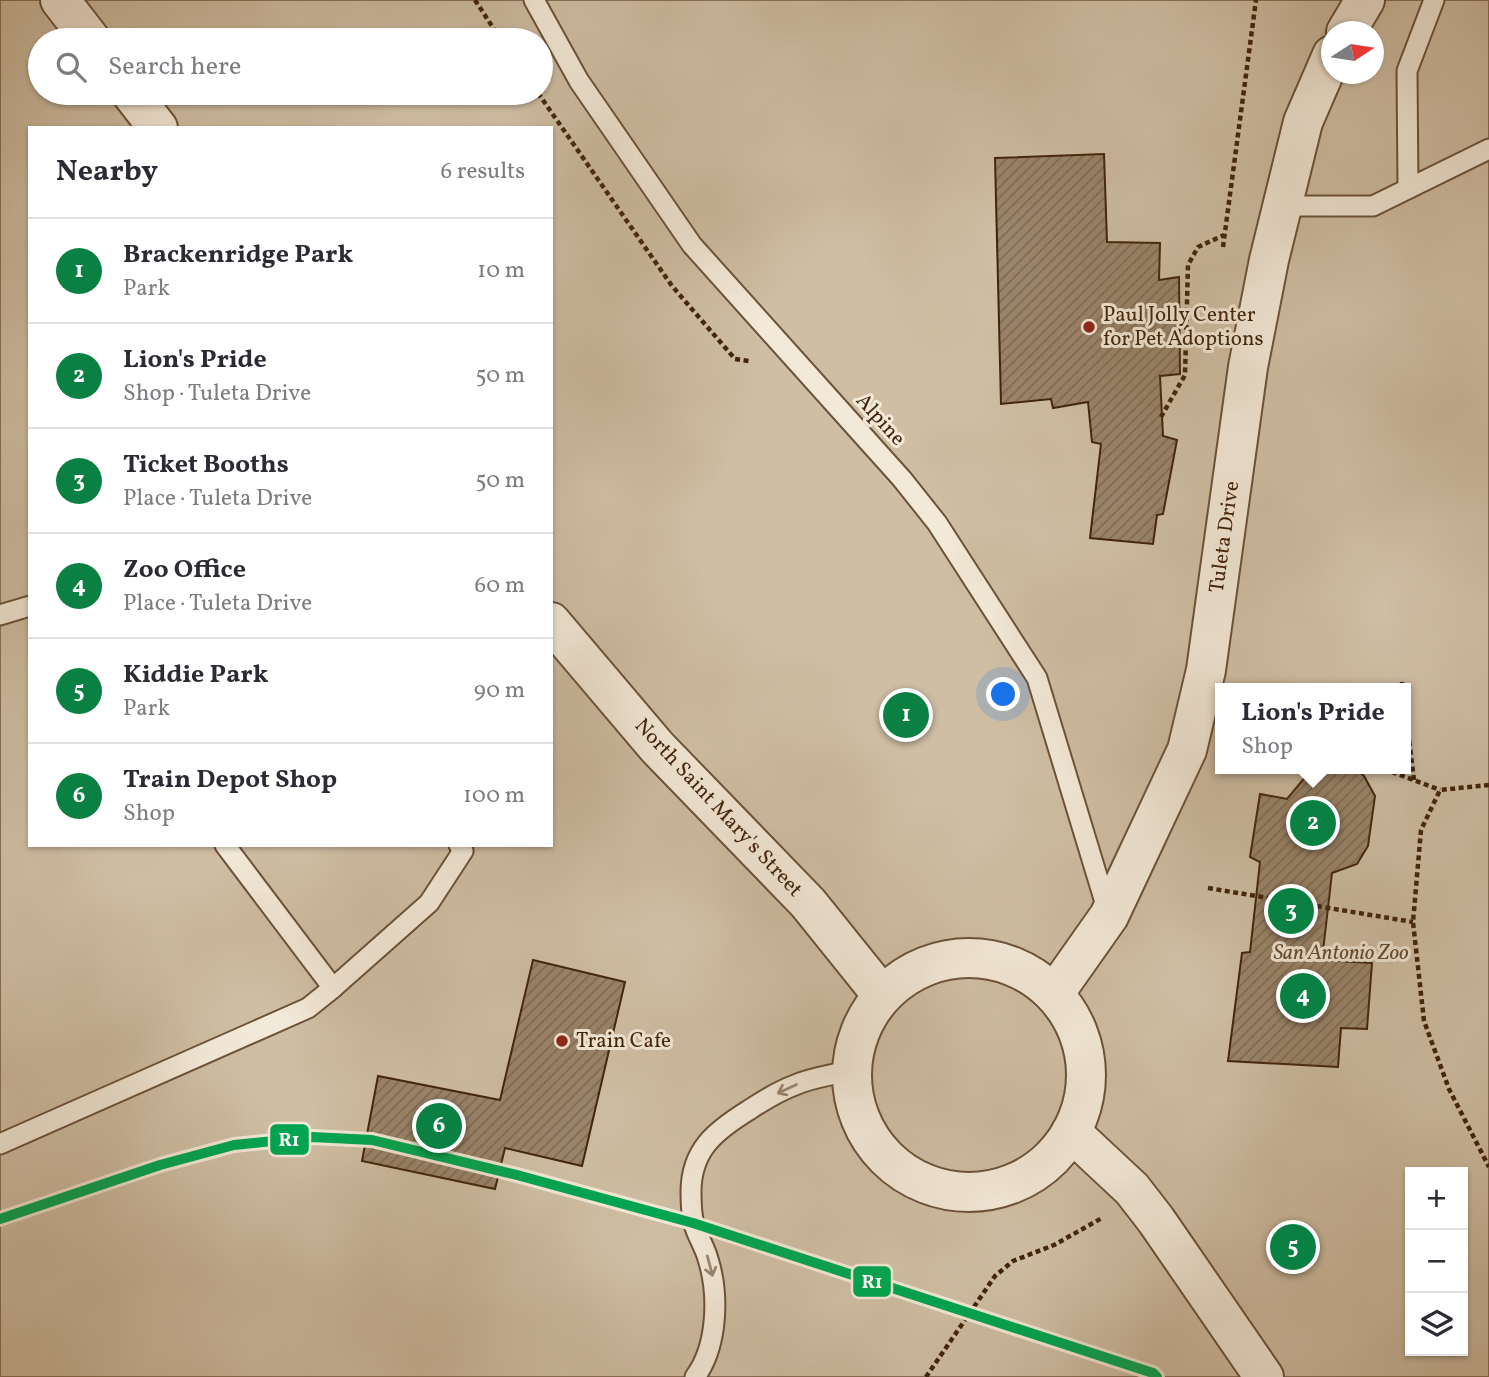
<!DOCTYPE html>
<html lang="en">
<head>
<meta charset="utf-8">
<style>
	body { margin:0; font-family:Vollkorn,serif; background:#f2f2f3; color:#2b2b33 }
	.controls { position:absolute; right:21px; bottom:21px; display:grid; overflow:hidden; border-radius:0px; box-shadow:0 2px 5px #0004 }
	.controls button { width:63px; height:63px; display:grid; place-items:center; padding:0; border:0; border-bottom:2px solid #e1e1e2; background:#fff; color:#2b2b33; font:35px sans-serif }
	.compass { position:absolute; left:1321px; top:21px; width:63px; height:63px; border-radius:50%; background:#fff; box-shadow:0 2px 5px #0004; rotate:78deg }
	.you { position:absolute; left:1004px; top:695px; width:24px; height:24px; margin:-18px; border:5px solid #fff; border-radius:50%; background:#1a73e8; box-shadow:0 0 0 10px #1a73e833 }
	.badge { display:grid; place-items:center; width:46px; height:46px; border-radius:50%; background:#0b8043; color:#fff; font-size:23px; font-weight:700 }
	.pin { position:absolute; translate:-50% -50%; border:4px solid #fff; box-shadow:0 2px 7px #0006 }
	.popup { position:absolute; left:1215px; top:683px; width:196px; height:91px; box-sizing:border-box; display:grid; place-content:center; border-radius:0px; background:#fff; filter:drop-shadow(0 2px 5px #0005); font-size:23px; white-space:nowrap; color:#7c7c81 }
	.popup b { font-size:26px; color:#2b2b33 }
	.popup::after { content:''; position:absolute; left:50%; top:100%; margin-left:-14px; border:14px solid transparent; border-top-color:#fff }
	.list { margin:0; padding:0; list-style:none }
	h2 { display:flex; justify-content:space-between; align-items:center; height:91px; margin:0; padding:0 28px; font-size:30px }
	h2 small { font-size:23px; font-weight:400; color:#7c7c81 }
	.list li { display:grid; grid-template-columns:46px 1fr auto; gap:21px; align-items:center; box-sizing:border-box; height:105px; padding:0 28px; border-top:2px solid #e1e1e2 }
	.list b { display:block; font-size:26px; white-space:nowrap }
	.list p { margin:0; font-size:23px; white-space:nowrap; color:#7c7c81 }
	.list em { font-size:23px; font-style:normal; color:#7c7c81 }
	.icon { flex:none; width:38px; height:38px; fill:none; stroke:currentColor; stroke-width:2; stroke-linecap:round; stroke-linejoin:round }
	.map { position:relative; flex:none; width:1489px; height:1377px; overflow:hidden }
	.search { position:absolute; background:#fff; box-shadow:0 2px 5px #0004; left:28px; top:28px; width:525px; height:77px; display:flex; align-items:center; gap:18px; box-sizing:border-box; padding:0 24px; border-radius:38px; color:#7c7c81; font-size:26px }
	.panel { position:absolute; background:#fff; box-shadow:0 2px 5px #0004; left:28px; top:126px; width:525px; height:721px; border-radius:0px }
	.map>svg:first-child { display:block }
	.park { fill:#cfbea4; stroke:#887157; stroke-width:2; fill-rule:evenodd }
	.building { fill:url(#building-hatch); stroke:#42240a; stroke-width:2 }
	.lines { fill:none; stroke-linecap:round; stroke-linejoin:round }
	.service-casing { stroke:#6c5238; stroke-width:23 }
	.minor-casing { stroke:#6c5238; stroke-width:42 }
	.tertiary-casing { stroke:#6c5238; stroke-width:42 }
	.path { stroke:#42240a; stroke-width:4.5; stroke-dasharray:5 3.5; stroke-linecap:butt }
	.service { stroke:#f3e9d8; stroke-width:19 }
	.minor { stroke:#f3e9d8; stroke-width:38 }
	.tertiary { stroke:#f3e9d8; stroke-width:38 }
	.rail-1-casing { stroke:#f3e9d8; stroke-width:16 }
	.rail-1 { stroke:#00a651; stroke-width:10 }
	.oneway { stroke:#9a8671 }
	.poi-dot { fill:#8f2418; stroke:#f3e9d8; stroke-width:2.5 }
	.labels { text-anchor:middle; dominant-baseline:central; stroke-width:6; stroke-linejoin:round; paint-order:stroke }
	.poi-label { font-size:21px; fill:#42240a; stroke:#f3e9d8; text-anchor:start }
	.street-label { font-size:21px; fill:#42240a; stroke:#f3e9d8 }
	.park-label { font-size:21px; font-style:italic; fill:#654a30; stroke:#f3e9d8 }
	.line-badge { stroke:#f3e9d8; stroke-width:2.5 }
	.badge-label { font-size:19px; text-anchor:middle; font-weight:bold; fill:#fff }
</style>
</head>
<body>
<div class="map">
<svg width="1489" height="1377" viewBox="0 0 1489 1377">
	<defs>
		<pattern id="building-hatch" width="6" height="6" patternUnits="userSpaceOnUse" patternTransform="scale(1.75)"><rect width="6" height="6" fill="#9a846a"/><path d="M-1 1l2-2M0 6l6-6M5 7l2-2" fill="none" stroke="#7f6c55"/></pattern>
	</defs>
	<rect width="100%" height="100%" fill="#ecddc3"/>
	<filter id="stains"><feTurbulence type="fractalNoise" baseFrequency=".00286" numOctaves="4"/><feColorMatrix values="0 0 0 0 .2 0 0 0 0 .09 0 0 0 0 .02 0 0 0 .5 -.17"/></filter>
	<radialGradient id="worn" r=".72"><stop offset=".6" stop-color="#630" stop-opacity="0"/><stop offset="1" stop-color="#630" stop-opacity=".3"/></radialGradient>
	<!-- park -->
	<path class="park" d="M 0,0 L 1489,0 L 1489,1377 L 0,1377 ZM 1332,32 L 1374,32 L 1374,74 L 1332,74 ZM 40,40 L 541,40 L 541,93 L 40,93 ZM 30,128 L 551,128 L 551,845 L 30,845 ZM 1220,688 L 1406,688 L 1406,769 L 1220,769 ZM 1410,1172 L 1463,1172 L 1463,1351 L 1410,1351 Z"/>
	<!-- building -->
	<g class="building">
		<path d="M 1104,154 L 1107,242 L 1160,243 L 1159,280 L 1179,277 L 1180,374 L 1160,376 L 1163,436 L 1177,440 L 1163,514 L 1157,515 L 1153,544 L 1090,538 L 1101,444 L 1092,442 L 1088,402 L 1053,408 L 1051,399 L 1001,404 L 995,158 Z"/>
		<path d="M 1312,769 L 1356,769 L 1364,776 L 1375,796 L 1368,846 L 1357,864 L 1332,873 L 1322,960 L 1372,963 L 1367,1029 L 1341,1028 L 1338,1067 L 1228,1061 L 1242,953 L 1250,952 L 1260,862 L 1250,857 L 1260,794 L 1287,799 Z"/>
		<path d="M 533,960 L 625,982 L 582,1166 L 505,1148 L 495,1189 L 362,1161 L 378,1076 L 500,1100 Z"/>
	</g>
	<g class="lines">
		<defs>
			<g id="service">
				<path d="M 534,0 L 579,81 L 692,245 L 902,479 L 937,523 L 1037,678 L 1108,912"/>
				<path d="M 1408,188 L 1407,71 L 1434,0"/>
				<path d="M 1281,206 L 1373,206 L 1489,149"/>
				<path d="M 0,615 L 30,606"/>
				<path d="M 333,988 L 429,903 L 463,851 L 459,845"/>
				<path d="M 0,1144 L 308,1008 L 333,988 L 225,845"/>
				<path d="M 695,1377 C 718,1346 719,1294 708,1259 C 705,1247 697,1236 694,1224 C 691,1214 691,1202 691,1192 C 691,1150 715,1131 749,1110 C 764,1100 779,1091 795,1085 C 813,1077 834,1075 852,1070"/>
			</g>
			<path id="minor" d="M 1071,1132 L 1132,1189 L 1156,1220 L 1264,1377"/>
			<g id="tertiary">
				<path d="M 60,0 L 91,40"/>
				<path d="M 1346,32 L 1365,0"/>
				<path d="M 131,93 L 158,128"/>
				<path d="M 551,622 L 657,747 L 808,903 L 882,995"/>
				<circle cx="969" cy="1075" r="117"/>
				<path d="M 1054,994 L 1109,916 L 1187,750 L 1206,670 L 1248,367 L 1269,260 L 1303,122 L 1332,55"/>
			</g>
		</defs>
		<!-- service casing -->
		<use href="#service" class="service-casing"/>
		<!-- minor casing -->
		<use href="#minor" class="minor-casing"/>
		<!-- tertiary casing -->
		<use href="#tertiary" class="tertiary-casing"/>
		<!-- path -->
		<g class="path">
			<path d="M 475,0 L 501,40"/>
			<path d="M 538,93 L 672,286 L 735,359 L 749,361"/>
			<path d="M 1223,247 L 1256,0"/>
			<path d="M 1161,417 L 1185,375 L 1188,265 L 1198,247 L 1224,235"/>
			<path d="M 1402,682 L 1402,688"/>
			<path d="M 1406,716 L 1414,780"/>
			<path d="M 1384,769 L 1440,790"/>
			<path d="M 1489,785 L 1440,790 L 1421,830 L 1413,922 L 1424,1021 L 1449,1089 L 1489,1167"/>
			<path d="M 1208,888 L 1413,922"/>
			<path d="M 926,1377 L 995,1276 L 1013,1261 L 1054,1245 L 1102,1218"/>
		</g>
		<!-- service -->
		<use href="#service" class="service"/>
		<!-- minor -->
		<use href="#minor" class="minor"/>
		<!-- tertiary -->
		<use href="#tertiary" class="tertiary"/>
		<defs>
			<path id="rail-1" d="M 0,1219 L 160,1165 L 234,1145 L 312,1137 L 372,1140 L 517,1175 L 693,1223 L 1153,1373 L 1157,1377"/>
		</defs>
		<!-- rail-1 casing -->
		<use href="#rail-1" class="rail-1-casing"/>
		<!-- rail-1 -->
		<use href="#rail-1" class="rail-1"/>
	</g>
	<!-- one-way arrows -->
	<defs><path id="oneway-shaft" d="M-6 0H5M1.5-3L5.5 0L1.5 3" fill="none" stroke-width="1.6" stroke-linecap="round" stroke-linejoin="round" transform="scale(1.75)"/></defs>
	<g class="oneway">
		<use href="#oneway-shaft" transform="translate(787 1089) rotate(155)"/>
		<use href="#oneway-shaft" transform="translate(710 1266) rotate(75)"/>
	</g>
	<!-- markers -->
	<g class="poi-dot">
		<circle cx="1089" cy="327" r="7"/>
		<circle cx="562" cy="1041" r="7"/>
	</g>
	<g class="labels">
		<!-- poi labels -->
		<g class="poi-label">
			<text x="1103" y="315">Paul Jolly Center<tspan x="1103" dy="24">for Pet Adoptions</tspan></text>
			<text x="576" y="1041">Train Cafe</text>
		</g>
		<!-- street labels -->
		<g class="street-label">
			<text transform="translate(880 420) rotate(48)">Alpine</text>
			<text transform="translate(1225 537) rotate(-82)">Tuleta Drive</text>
			<text transform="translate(718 808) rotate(47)">North Saint Mary's Street</text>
		</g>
		<!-- park labels -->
		<g class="park-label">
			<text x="1341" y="953">San Antonio Zoo</text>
		</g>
	</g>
	<g class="line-badge">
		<rect x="269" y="1123" width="41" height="33" rx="7" fill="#00a651"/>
		<rect x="852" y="1265" width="40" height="33" rx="7" fill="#00a651"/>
	</g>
	<g class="badge-label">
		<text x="289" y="1146">R1</text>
		<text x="872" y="1288">R1</text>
	</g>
	<rect width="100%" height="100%" filter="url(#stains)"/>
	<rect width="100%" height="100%" fill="url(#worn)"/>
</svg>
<div class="controls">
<button>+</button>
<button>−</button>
<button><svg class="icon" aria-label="layers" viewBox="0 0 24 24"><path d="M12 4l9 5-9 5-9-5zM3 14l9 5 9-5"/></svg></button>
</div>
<svg class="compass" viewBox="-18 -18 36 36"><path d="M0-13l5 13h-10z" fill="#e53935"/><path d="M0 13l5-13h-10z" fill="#7c7c81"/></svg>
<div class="you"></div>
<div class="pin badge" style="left:906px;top:715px">1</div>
<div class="pin badge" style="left:1313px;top:823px">2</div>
<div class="popup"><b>Lion's Pride</b>Shop</div>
<div class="pin badge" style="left:1291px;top:911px">3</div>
<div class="pin badge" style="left:1303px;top:996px">4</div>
<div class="pin badge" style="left:1293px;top:1247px">5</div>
<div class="pin badge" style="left:439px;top:1126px">6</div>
<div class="search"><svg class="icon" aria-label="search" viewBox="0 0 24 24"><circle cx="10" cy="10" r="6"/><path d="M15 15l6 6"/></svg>Search here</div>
<section class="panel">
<h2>Nearby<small>6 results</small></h2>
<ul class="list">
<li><span class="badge">1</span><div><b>Brackenridge Park</b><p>Park</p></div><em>10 m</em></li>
<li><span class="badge">2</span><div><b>Lion's Pride</b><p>Shop · Tuleta Drive</p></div><em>50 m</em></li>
<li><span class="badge">3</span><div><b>Ticket Booths</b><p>Place · Tuleta Drive</p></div><em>50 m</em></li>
<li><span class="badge">4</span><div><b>Zoo Office</b><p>Place · Tuleta Drive</p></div><em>60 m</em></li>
<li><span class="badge">5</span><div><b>Kiddie Park</b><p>Park</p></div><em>90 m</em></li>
<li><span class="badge">6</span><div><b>Train Depot Shop</b><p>Shop</p></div><em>100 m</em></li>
</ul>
</section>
</div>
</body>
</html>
